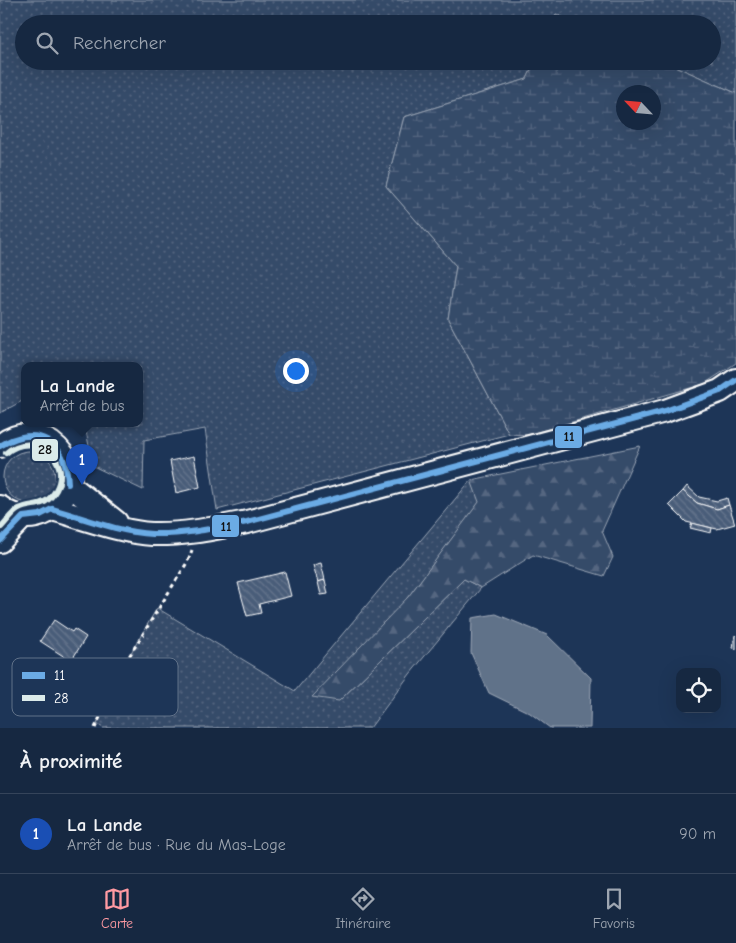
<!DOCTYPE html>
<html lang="fr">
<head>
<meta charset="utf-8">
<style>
	body { margin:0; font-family:"Comic Neue",sans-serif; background:#1f3048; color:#f1f3f6 }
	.controls { position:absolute; right:15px; bottom:15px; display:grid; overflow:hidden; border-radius:10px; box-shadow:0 5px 20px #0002 }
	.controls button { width:45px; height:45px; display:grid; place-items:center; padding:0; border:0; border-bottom:1px solid #35445a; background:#162841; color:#f1f3f6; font:25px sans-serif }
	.compass { position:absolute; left:616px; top:85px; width:45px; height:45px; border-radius:50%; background:#162841; box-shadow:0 5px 20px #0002; rotate:296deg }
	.you { position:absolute; left:295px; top:370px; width:18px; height:18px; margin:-12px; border:4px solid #fff; border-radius:50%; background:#1a73e8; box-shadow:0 0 0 8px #1a73e833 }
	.badge { display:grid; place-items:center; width:32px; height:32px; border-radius:50%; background:#ff9aa2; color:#fff; font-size:16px; font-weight:700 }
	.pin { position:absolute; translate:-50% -41px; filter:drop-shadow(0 1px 2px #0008) }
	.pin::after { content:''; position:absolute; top:26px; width:18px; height:15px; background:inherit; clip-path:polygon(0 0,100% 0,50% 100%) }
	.popup { position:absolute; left:21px; top:362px; width:122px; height:65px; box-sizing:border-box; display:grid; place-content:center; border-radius:10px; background:#162841; filter:drop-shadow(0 1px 4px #0005); font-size:16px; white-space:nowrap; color:#9ea6b1 }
	.popup b { font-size:19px; color:#f1f3f6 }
	.popup::after { content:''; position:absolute; left:50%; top:100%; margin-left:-10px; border:10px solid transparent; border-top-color:#162841 }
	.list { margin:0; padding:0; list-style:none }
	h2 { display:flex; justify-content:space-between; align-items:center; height:65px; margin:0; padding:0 20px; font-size:21px }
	h2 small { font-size:16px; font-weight:400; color:#9ea6b1 }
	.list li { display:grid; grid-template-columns:32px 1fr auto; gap:15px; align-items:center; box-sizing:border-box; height:80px; padding:0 20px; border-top:1px solid #35445a }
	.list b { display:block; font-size:19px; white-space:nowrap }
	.list p { margin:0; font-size:16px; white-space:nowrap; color:#9ea6b1 }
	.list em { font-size:16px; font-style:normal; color:#9ea6b1 }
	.icon { flex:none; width:28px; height:28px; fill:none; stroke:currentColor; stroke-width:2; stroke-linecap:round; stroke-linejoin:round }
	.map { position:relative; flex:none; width:736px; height:728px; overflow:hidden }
	.search { position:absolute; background:#162841; box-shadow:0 5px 20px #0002; left:15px; right:15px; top:15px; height:55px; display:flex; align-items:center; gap:12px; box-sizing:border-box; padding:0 18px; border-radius:28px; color:#9ea6b1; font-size:19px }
	.sheet { height:145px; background:#162841 }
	nav { display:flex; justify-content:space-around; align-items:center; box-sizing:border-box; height:70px; border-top:1px solid #35445a; background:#162841; font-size:14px; color:#9ea6b1 }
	nav a { display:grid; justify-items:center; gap:2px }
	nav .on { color:#ff9aa2 }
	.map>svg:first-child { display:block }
	.grass { fill:url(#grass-dots); stroke:#9aa5b4 }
	.forest { fill:url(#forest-firs); stroke:#9aa5b4 }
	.wetland { fill:url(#wetland-marsh); stroke:#9aa5b4; fill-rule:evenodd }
	.water { fill:#617289; stroke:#a0aab8 }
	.building { fill:url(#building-back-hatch); stroke:#fff }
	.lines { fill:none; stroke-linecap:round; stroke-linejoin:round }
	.secondary-casing { stroke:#fff; stroke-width:26 }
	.path { stroke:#fff; stroke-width:3; stroke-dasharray:4 4; stroke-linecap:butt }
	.secondary { stroke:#1d3557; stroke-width:22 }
	.bus-1-casing { stroke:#1d3557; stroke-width:10 }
	.bus-2-casing { stroke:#1d3557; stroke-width:10 }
	.bus-1 { stroke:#6babe5; stroke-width:6 }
	.bus-2 { stroke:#dbebea; stroke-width:6 }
	.key { fill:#1d3557; stroke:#617289; stroke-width:1 }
	.key-label { font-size:14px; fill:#fff }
	.line-badge { stroke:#1d3557; stroke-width:2 }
	.pale-badge-label { font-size:14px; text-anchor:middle; font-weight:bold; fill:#111 }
</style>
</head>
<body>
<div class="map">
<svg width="736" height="728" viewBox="0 0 736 728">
	<defs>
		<pattern id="grass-dots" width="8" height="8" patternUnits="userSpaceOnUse" patternTransform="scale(1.25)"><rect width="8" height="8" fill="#364b69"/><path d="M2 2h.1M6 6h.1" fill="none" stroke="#546680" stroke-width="1.8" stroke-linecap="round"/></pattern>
		<pattern id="forest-firs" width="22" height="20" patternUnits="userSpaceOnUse" patternTransform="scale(1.25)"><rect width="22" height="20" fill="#364b69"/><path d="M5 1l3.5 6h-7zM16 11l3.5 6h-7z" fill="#546680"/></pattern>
		<pattern id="wetland-marsh" width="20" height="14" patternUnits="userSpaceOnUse" patternTransform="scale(1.25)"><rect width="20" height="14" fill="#364b69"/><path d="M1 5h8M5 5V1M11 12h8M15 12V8" fill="none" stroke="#546680"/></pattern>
		<pattern id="building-back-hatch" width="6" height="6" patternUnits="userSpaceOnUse" patternTransform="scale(1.25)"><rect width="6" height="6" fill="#4a5d79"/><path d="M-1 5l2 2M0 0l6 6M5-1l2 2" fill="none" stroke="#65758d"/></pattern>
	</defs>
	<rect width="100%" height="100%" fill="#1d3557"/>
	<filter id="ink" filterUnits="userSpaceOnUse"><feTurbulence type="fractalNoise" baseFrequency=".02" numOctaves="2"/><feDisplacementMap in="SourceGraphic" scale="10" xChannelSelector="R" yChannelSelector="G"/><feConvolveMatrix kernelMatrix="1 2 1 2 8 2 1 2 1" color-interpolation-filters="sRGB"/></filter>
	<g filter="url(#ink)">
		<!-- grass -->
		<g class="grass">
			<path d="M 0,0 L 736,0 L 736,93 L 663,61 L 712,61 L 712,24 L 577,24 L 556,14 L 551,24 L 24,24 L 24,61 L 535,61 L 527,79 L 404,117 L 386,186 L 456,266 L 448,319 L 509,434 L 217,510 L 205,429 L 144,440 L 143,490 L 93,466 L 85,426 L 80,424 L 140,424 L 140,366 L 24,366 L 24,400 L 0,413 Z"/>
			<circle cx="29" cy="477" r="26"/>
			<path d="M 471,480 L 480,502 L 408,597 L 339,701 L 464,579 L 481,588 L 410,674 L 370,728 L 103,728 L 97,724 L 125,663 L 157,608 L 295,691 Z"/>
		</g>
		<!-- forest -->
		<path class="forest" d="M 640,446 L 602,531 L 613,557 L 604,576 L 533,555 L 481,588 L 464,579 L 339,701 L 312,697 L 408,597 L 479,502 L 471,480 Z"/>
		<!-- wetland -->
		<g class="wetland">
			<path d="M 556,14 L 577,24 L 551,24 Z"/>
			<path d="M 535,61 L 663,61 L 736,93 L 736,363 L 704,384 L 527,435 L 509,434 L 448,319 L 456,266 L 386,186 L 404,117 L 527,79 ZM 624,92 L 654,92 L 654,122 L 624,122 Z"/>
		</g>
		<!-- water -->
		<path class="water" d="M 496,614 L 547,635 L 591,678 L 590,728 L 550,728 L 530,713 L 489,693 L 471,653 L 472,618 Z"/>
		<!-- building -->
		<g class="building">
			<path d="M 194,456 L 200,487 L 176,493 L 170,461 Z"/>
			<path d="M 687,486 L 699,497 L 717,501 L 727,498 L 729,505 L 717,509 L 697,503 L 683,491 Z"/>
			<path d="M 683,491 L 697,503 L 717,509 L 729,505 L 735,524 L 717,529 L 686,522 L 669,505 Z"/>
			<path d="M 692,523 L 712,528 L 711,533 L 690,528 Z"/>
			<path d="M 321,563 L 325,580 L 318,582 L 313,565 Z"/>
			<path d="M 285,572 L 291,596 L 259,604 L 261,613 L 247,616 L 238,583 Z"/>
			<path d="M 325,580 L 328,594 L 321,595 L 318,582 Z"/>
			<path d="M 54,620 L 72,632 L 74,629 L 86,637 L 71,661 L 40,641 Z"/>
			<path d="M 735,635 L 736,635 L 736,649 L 733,648 Z"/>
		</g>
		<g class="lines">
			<defs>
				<g id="secondary">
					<path d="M 0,446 C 40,412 93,467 59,502 C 52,509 46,514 36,516 C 23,519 10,515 0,507"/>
					<path d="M 68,484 L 116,522"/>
					<path d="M 52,509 C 81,517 124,533 152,534 C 184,535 216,528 247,522 L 665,411 L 720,391 L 736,380"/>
					<path d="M 0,541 L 23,517"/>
				</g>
			</defs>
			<!-- secondary casing -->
			<use href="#secondary" class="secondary-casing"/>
			<!-- path -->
			<path class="path" d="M 95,728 L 125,663 L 188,561 L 192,550"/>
			<!-- secondary -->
			<use href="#secondary" class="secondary"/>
			<defs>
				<g id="bus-1">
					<path d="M 0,446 C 37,423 67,441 68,484"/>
					<path d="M 52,509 C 84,518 118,532 152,534 C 184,535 216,528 247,522 L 665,411 L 720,391 L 736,380"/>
					<path d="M 0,541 L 23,517 L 40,515 L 52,509"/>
				</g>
				<path id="bus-2" d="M 0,528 C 6,523 12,512 19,509 C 34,502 45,509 56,490 C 73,458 33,430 6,453"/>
			</defs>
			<!-- bus-1 casing -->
			<use href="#bus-1" class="bus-1-casing"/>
			<!-- bus-2 casing -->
			<use href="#bus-2" class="bus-2-casing"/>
			<!-- bus-1 -->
			<use href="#bus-1" class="bus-1"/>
			<!-- bus-2 -->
			<use href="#bus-2" class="bus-2"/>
		</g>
	</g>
	<!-- legend -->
	<rect x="12" y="658" width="166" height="58" rx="8" class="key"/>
	<rect x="22" y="672" width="23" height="7" fill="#6babe5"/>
	<rect x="22" y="695" width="23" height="6" fill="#dbebea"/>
	<g class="key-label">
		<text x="54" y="680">11</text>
		<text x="54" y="703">28</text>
	</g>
	<g class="line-badge">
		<rect x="554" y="425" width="29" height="24" rx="5" fill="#6babe5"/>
		<rect x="31" y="438" width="28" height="24" rx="5" fill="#dbebea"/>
		<rect x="211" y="514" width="29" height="24" rx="5" fill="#6babe5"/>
	</g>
	<g class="pale-badge-label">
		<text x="569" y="441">11</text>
		<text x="45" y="454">28</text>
		<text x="226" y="531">11</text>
	</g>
</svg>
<div class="controls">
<button><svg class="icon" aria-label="locate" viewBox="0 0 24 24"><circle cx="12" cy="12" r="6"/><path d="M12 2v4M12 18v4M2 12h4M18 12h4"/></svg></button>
</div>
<svg class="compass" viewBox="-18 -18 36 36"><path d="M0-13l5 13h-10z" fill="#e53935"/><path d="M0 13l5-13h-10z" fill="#9ea6b1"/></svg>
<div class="you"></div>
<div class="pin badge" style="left:82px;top:485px;background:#1a4fb4">1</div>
<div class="popup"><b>La Lande</b>Arrêt de bus</div>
<div class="search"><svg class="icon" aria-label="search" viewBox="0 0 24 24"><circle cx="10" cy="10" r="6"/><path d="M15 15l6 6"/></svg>Rechercher</div>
</div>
<section class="sheet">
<h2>À proximité<small></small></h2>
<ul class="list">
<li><span class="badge" style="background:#1a4fb4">1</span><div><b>La Lande</b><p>Arrêt de bus · Rue du Mas-Loge</p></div><em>90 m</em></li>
</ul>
</section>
<nav>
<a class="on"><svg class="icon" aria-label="map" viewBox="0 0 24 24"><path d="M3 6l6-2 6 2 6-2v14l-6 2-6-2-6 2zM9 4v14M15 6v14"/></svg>Carte</a>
<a><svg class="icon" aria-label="directions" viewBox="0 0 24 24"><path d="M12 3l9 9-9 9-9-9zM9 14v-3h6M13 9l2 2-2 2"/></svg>Itinéraire</a>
<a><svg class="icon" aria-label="saved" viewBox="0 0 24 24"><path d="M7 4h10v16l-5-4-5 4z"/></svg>Favoris</a>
</nav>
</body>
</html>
